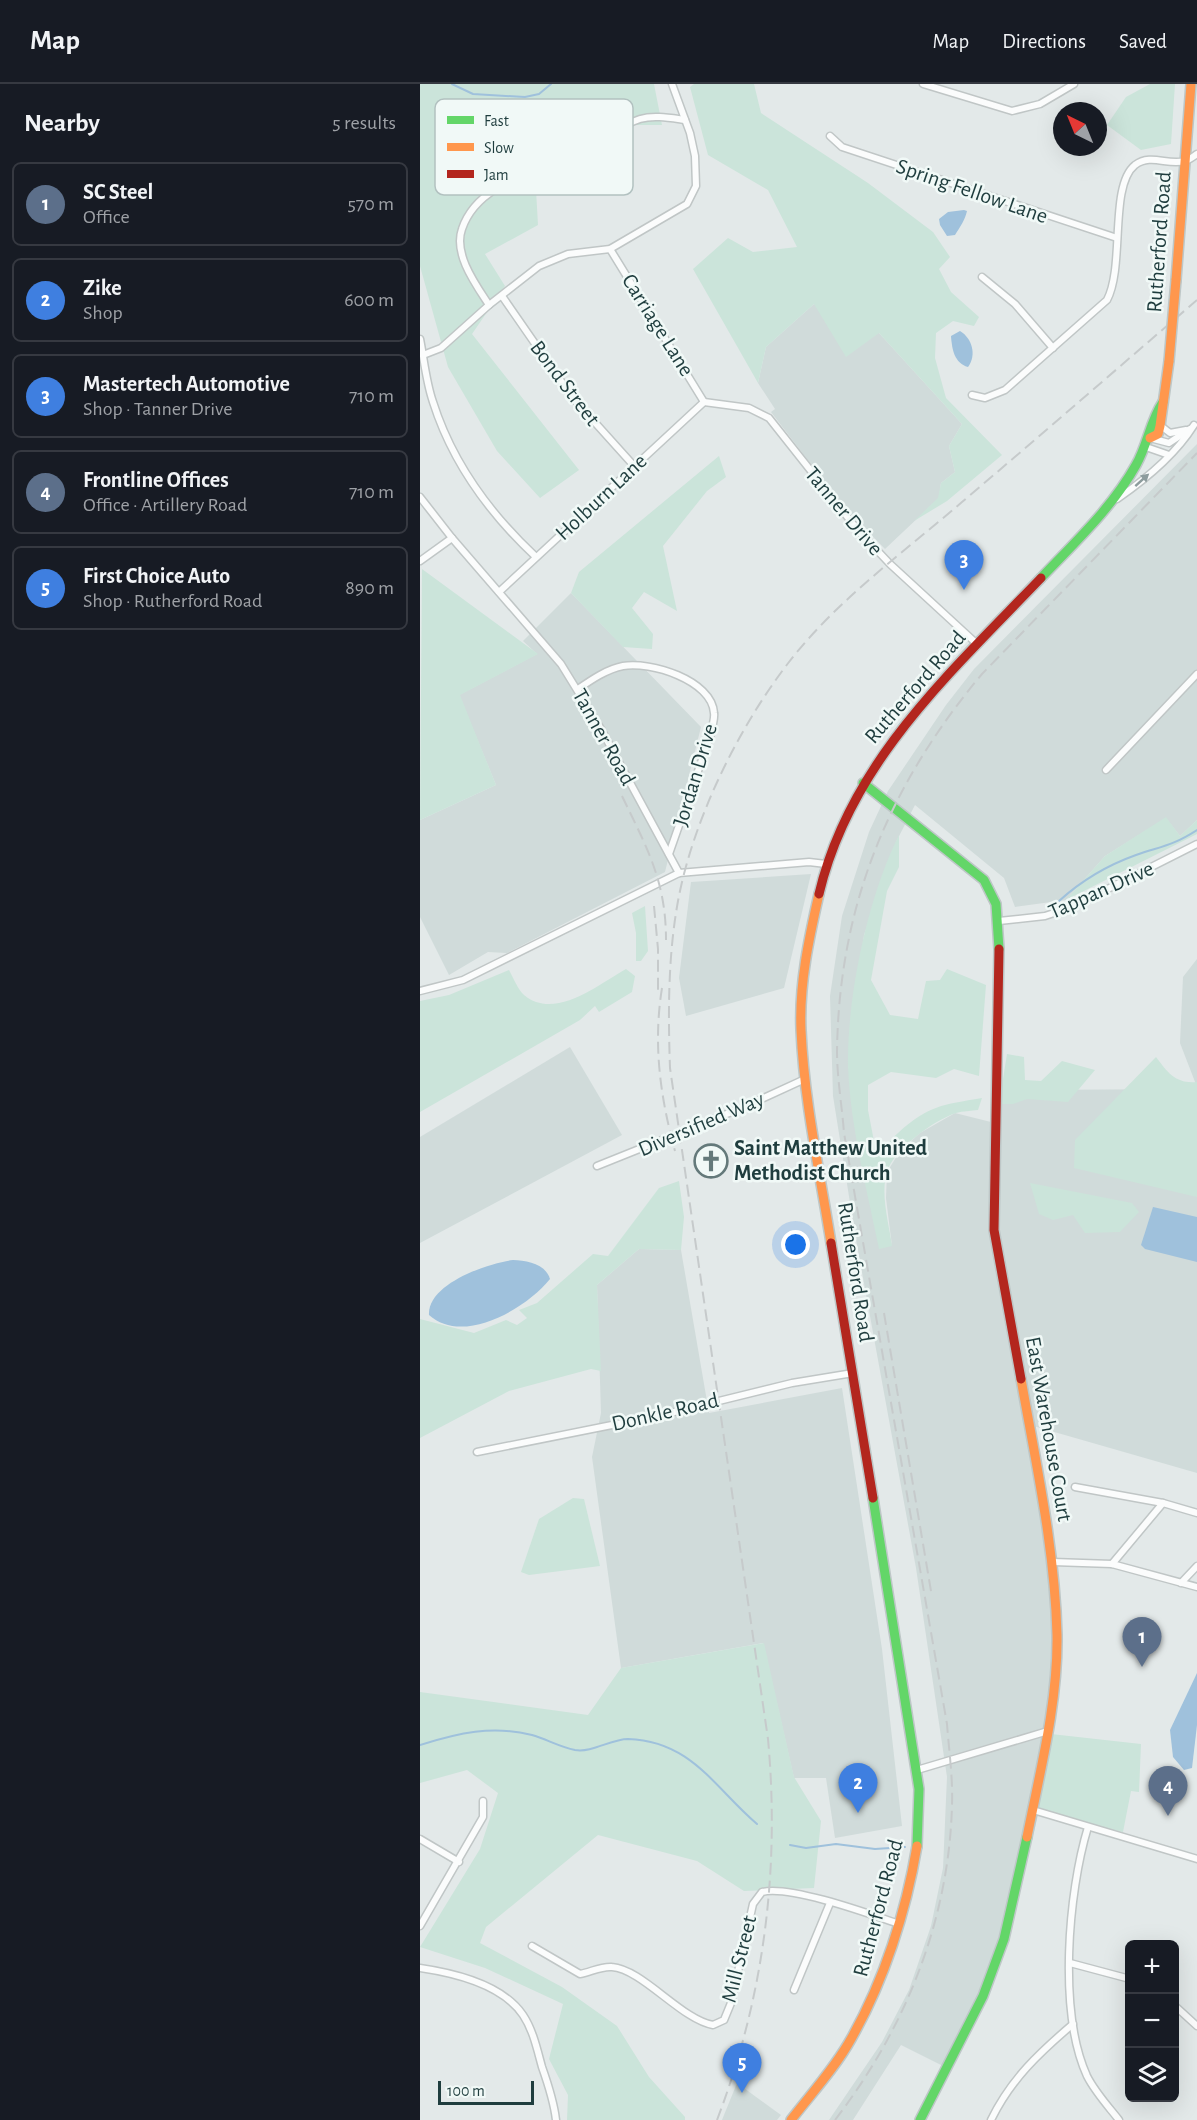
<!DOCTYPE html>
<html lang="en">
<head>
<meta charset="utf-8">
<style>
	body { margin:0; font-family:"Alegreya Sans",sans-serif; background:#242831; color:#f1f3f6 }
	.controls { position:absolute; right:18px; bottom:18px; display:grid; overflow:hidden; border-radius:9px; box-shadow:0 6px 24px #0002 }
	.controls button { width:54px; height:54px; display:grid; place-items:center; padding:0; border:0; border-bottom:2px solid #363941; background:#171b24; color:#f1f3f6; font:30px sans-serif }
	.compass { position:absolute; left:633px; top:18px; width:54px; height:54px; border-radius:50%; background:#171b24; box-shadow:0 6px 24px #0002; rotate:317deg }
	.scale { position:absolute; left:18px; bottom:15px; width:96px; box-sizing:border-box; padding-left:6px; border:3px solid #1f3d3e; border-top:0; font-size:16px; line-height:21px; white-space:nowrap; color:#1f3d3e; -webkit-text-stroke:4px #f1f9f7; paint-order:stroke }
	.you { position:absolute; left:376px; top:1161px; width:21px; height:21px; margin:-15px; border:4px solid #fff; border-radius:50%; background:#1a73e8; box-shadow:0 0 0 9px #1a73e833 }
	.badge { display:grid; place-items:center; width:39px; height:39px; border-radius:50%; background:#ea580c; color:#fff; font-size:20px; font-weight:700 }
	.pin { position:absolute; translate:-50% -50px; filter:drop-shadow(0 2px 3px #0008) }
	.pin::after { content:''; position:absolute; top:32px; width:21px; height:18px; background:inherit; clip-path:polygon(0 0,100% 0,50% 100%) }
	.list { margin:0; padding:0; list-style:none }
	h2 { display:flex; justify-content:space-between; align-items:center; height:78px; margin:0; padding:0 24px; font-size:26px }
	h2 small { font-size:20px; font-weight:400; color:#9ea1a6 }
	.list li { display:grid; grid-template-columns:39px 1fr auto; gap:18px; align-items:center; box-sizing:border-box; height:84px; margin:0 12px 12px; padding:0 12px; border:2px solid #363941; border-radius:9px }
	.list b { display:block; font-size:22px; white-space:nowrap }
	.list p { margin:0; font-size:20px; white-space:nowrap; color:#9ea1a6 }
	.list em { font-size:20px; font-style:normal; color:#9ea1a6 }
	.icon { flex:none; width:33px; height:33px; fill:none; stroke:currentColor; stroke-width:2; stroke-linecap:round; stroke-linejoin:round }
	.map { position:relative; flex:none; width:777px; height:2036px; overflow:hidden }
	header { display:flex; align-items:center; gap:36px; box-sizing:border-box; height:84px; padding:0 30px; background:#171b24; border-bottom:2px solid #363941 }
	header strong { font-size:28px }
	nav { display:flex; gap:33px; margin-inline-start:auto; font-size:21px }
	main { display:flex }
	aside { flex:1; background:#171b24 }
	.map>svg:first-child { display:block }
	.built { fill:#d0dbda }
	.green { fill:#cbe4da }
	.water { fill:#9fc1dc }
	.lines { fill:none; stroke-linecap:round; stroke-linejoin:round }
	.stream { stroke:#9fc1dc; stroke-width:2 }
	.street-casing { stroke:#c0c6c6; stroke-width:9 }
	.fast-casing { stroke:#bec7c7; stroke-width:12 }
	.slow-casing { stroke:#bec7c7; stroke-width:12 }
	.jam-casing { stroke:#bec7c7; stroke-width:12 }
	.street { stroke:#fbfcfc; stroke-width:6 }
	.fast { stroke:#63d668; stroke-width:9 }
	.slow { stroke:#ff974d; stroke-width:9 }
	.jam { stroke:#b3261e; stroke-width:9 }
	.rail { stroke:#c6cacb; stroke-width:2; stroke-dasharray:12 6; stroke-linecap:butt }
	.slow-bridge-casing { stroke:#bec7c7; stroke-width:12; stroke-linecap:butt }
	.slow-bridge { stroke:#ff974d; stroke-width:9 }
	.oneway { fill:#8d9c9d }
	.labels { text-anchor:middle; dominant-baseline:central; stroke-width:5; stroke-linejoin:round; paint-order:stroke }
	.street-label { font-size:22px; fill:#1f3d3e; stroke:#f1f9f7 }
	.poi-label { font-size:22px; font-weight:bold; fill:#1f3d3e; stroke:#f1f9f7; text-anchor:start }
	.key { fill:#f1f9f7; stroke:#b2c1c0; stroke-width:1.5 }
	.key-label { font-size:16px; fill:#1f3d3e }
</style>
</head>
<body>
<header>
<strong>Map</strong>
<nav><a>Map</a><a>Directions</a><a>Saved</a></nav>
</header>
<main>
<aside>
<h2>Nearby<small>5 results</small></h2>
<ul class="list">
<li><span class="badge" style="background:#5c6f8a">1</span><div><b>SC Steel</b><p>Office</p></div><em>570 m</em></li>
<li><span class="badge" style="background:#3f7fe0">2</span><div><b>Zike</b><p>Shop</p></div><em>600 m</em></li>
<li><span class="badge" style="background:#3f7fe0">3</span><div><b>Mastertech Automotive</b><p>Shop · Tanner Drive</p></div><em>710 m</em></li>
<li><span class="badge" style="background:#5c6f8a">4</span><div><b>Frontline Offices</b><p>Office · Artillery Road</p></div><em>710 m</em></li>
<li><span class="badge" style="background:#3f7fe0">5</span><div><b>First Choice Auto</b><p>Shop · Rutherford Road</p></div><em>890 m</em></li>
</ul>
</aside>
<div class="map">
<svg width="777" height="2036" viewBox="0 0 777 2036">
	<rect width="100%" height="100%" fill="#e3e9e9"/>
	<!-- built -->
	<g class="built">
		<path d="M 394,220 L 459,249 L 542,340 L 529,362 L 535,388 L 521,399 L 519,414 L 465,465 L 423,422 L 351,328 L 355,325 L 338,299 L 346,263 Z"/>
		<path d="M 777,360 L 777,736 L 760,752 L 746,734 L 685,772 L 646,816 L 595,823 L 584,794 L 495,721 L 476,758 L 444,851 L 428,981 L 472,1162 L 466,1114 L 467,1088 L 480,1067 L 500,1049 L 535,1029 L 571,1038 L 580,1006 L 777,1005 L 777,1389 L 610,1341 L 634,1471 L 633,1609 L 618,1731 L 586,1861 L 531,1986 L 481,1961 L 433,2036 L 409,2036 L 462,1958 L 489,1906 L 511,1842 L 523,1784 L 527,1693 L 496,1484 L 435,1150 L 413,1012 L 410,912 L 422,832 L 449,748 L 468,707 L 526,621 L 554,585 Z"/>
		<path d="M 151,509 L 281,643 L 245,788 L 87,869 L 68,868 L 29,891 L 0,833 L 0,736 L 76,701 L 39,611 L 117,570 L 103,557 Z"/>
		<path d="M 391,790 L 364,904 L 266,932 L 259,894 L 271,798 Z"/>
		<path d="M 777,875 L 777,1003 L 760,959 L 763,893 Z"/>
		<path d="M 150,963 L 202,1051 L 0,1159 L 0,1053 Z"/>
		<path d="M 219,1165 L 261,1166 L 289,1329 L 422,1304 L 462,1565 L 482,1742 L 415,1754 L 406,1694 L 374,1694 L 343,1559 L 201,1584 L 172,1373 L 181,1329 L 177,1201 Z"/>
		<path d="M 317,1999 L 361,2031 L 357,2036 L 302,2036 Z"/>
	</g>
	<!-- green -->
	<g class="green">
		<path d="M 0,0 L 234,0 L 242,41 L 210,41 L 115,88 L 118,141 L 65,170 L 85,202 L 52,250 L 159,386 L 120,414 L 77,367 L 28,283 L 0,182 Z"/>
		<path d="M 274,0 L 334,0 L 341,29 L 448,99 L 513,148 L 530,173 L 519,185 L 531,208 L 559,233 L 554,242 L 533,237 L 516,249 L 515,274 L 526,314 L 582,371 L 527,417 L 494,437 L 518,414 L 521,399 L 535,388 L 529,362 L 542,340 L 459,249 L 426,273 L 394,220 L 346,263 L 338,299 L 273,185 L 308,154 L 333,168 L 377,163 L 348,106 L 288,71 L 270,3 Z"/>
		<path d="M 730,0 L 755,0 L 751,60 L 721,66 L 687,41 L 706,13 Z"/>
		<path d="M 299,372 L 306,393 L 287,407 L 243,462 L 257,527 L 224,508 L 212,524 L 233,550 L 232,565 L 203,563 L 151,509 L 159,488 Z"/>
		<path d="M 2,485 L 118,570 L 40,611 L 76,701 L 0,736 Z"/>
		<path d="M 746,733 L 760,752 L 777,736 L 777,750 L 646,816 L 685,772 Z"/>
		<path d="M 479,751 L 479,783 L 467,807 L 451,896 L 470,931 L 498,935 L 506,897 L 520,896 L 527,885 L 566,901 L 559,992 L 534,985 L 516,994 L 471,988 L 448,1001 L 448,1026 L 457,1073 C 466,1067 469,1056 478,1049 C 509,1021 522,1021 562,1014 L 558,1026 C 551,1027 543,1027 536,1029 C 514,1036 473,1066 467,1088 C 460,1110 469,1140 472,1162 L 459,1165 C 447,1105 430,1042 428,981 C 427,912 448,812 479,751 Z"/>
		<path d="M 225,822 L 228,867 L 221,877 L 216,877 L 216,849 L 212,829 Z"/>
		<path d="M 206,885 L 215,892 L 212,908 L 179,928 L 175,922 L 160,936 L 0,1028 L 0,917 L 29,911 L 89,886 C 93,893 98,906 104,911 C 135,937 179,900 206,885 Z"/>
		<path d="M 587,970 L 604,973 L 605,996 L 621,997 L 642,977 L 675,986 L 648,1018 L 607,1015 L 593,1020 L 579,1020 Z"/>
		<path d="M 736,973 C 748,989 756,1000 777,998 L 777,1113 L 654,1084 L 655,1056 Z"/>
		<path d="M 259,1097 L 264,1133 L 261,1166 L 219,1165 L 177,1201 L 181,1287 L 171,1285 L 89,1307 L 0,1354 L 0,1235 L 54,1249 L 86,1236 L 97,1241 L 107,1234 L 99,1226 L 117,1219 L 173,1170 L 188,1172 L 239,1104 Z"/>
		<path d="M 610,1099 L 712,1119 L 719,1128 L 700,1148 L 665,1149 L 653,1131 L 633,1136 L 619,1130 Z"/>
		<path d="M 153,1414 L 164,1415 L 180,1482 L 109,1491 L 101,1488 L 119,1435 Z"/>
		<path d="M 344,1559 L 374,1693 L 401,1737 L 394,1804 L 324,1807 L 277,1777 L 178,1751 L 66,1843 L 60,1859 L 142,1903 L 197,1942 L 229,1993 L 265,2033 L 265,2036 L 147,2036 L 148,2011 L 129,1975 L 143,1920 L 65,1884 L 0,1863 L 60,1765 L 78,1709 L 47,1686 L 0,1699 L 0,1608 L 168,1631 L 201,1584 Z"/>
		<path d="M 631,1650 L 721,1660 L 719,1708 L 711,1707 L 703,1748 L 618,1731 L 619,1708 Z"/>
	</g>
	<!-- water -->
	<g class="water">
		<path d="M 544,126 L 547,127 C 545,136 540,143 535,151 L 527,152 L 520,141 L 519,135 L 528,128 Z"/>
		<path d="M 540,247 C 552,254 557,271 548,283 C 534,279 532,265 531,252 Z"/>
		<path d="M 733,1123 L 777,1133 L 777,1178 L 725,1165 L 721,1161 Z"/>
		<path d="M 93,1176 C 107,1177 125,1179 130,1195 C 107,1224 43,1262 9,1231 C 7,1200 68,1179 93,1176 Z"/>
		<path d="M 777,1589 L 777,1641 L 772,1684 L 764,1686 L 753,1673 L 750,1646 Z"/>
	</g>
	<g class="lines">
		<!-- stream -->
		<g class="stream">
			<path d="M 32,0 L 53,10 L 105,13 L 119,10 L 131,0"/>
			<path d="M 639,817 C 661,797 688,781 716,771 C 742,762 752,762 777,746"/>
			<path d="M 0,1661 C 38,1649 72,1641 112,1651 C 126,1655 140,1663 155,1666 C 172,1669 191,1655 208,1655 C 271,1657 294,1703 337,1740"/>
			<path d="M 370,1761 L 386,1764 L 416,1760 L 455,1765 L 485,1763"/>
		</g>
		<defs>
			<g id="street">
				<path d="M 503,0 L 592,27 L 620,20 L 654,0"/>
				<path d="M 410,52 L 422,63 L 697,154"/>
				<path d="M 190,165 L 284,318"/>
				<path d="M 562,193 L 595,220 L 633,264"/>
				<path d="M 82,212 L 152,313 L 215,383"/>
				<path d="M 69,221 C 56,201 33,170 42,145 C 58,97 120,88 160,69 C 181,59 197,42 220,35 C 234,31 250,34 265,36"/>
				<path d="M 0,255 C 4,275 6,298 13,318 C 32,378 70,430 116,473"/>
				<path d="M 3,271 L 21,264 L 69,221 L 119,182 L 148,170 L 190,165 L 267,120 L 276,102 L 275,72 L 270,49 L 252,0"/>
				<path d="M 552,311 L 565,314 L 585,306 L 687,216 C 705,182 689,102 715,81 C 731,69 748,82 765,77 C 769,76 774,72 777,70"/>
				<path d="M 284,318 L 329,324 L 349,334 L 437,445 L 470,480 L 557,560"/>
				<path d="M 741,342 L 750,349 L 766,346"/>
				<path d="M 730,354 L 749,359 L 770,345"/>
				<path d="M 726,363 L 749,371"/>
				<path d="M 0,413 L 32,454 L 141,580 L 181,645 L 259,789"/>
				<path d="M 697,415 C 726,395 756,370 774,341"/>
				<path d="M 0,477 L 32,454"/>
				<path d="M 79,508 L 284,318"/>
				<path d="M 158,605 C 171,596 187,585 203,582 C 230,577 292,596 294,629 C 295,634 292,641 292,647 L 249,770"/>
				<path d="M 686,686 L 777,590"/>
				<path d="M 579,837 L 625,832 L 652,823 L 777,760"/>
				<path d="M 0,907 L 43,896 L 259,789 L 389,778 L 406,780"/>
				<path d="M 177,1082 L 324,1023 L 385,995"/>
				<path d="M 57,1368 L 242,1331 L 372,1299 L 433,1289"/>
				<path d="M 655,1403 L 743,1419 L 777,1429"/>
				<path d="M 633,1478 L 692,1480 L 777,1503"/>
				<path d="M 692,1480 L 743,1419"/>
				<path d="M 761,1499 L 777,1482"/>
				<path d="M 497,1686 L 628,1647"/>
				<path d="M 613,1726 L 777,1775"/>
				<path d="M 668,1743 C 648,1809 638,1928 667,1992 C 675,2008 688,2022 699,2036"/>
				<path d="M 0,1755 L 39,1778"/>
				<path d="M 0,1842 L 63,1733 L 63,1717"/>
				<path d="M 112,1862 L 160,1890 C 171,1888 181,1882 192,1883 C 222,1885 262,1936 293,1941 L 304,1936 L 311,1919 L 333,1820 L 342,1808 C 369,1801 447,1829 476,1839"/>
				<path d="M 650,1879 L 710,1895"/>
				<path d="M 0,1884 C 34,1889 82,1900 103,1931 C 113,1946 117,1965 122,1983 C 128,2000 134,2018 136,2036"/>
				<path d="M 374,1906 L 410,1819"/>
				<path d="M 754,1921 L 777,1942"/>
				<path d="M 571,2036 C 591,1995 619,1969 653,1940"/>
			</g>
			<g id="fast">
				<path d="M 621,494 C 655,458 692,424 716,381 C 728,360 730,337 743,318"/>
				<path d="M 443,699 L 564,796 L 576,820 L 579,865"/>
				<path d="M 453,1414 L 499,1705 L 497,1762"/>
				<path d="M 500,2036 L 563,1912 L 584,1855 L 607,1753"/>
			</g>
			<g id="slow">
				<path d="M 756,196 L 771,0"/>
				<path d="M 730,354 L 738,350 L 740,342 L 749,277"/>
				<path d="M 399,810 C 389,854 379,900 381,946 C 384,1017 400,1089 411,1159"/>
				<path d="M 601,1295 C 616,1380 635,1465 637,1551 C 638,1619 620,1687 607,1753"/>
				<path d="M 371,2036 C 391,2010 415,1984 431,1955 C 464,1897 486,1828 497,1762"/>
			</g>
			<g id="jam">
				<path d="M 399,810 C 430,678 531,588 621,494"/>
				<path d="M 579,865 L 574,1146 L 601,1295"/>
				<path d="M 411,1159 L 453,1414"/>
			</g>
		</defs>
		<!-- street casing -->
		<use href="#street" class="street-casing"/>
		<!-- fast casing -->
		<use href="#fast" class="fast-casing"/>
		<!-- slow casing -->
		<use href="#slow" class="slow-casing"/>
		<!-- jam casing -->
		<use href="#jam" class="jam-casing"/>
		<!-- street -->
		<use href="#street" class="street"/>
		<!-- fast -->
		<use href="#fast" class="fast"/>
		<!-- slow -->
		<use href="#slow" class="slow"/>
		<!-- jam -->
		<use href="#jam" class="jam"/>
		<!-- rail -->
		<g class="rail">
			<path d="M 202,712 C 227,764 246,797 246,856"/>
			<path d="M 234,822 L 238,865 L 238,911"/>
			<path d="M 242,904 C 233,960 240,1012 255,1067"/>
			<path d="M 464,1229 L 512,1513"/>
			<path d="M 297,2036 C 344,1913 360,1786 348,1655 L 250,984 C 248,928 248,872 258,817 C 273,736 318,644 369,578 C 417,516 484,468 542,418 C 621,351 699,283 777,216"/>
			<path d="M 415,2036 C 485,1945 529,1837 532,1721 C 533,1694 529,1667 527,1640 L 424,1049 C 422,1022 417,994 417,967 C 419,821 469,701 562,590 L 777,369"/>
		</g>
		<defs>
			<path id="slow-bridge" d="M 749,277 L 756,196"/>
		</defs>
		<!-- slow-bridge casing -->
		<use href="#slow-bridge" class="slow-bridge-casing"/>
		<!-- slow-bridge -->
		<use href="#slow-bridge" class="slow-bridge"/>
	</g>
	<!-- one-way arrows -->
	<defs><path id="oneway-solid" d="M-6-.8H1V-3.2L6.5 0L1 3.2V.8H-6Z" transform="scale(1.5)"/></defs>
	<use class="oneway" href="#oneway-solid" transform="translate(722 396) rotate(-42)"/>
	<!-- icons -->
	<defs>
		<symbol id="church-ring" viewBox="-11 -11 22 22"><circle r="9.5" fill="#f1f9f7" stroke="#64797a" stroke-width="1.5"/><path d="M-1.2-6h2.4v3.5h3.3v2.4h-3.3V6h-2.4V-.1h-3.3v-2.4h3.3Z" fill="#64797a"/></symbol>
	</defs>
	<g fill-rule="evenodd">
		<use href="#church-ring" x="272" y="1058" width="38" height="38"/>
	</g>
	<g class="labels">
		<!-- street labels -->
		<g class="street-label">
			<text transform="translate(552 107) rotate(19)">Spring Fellow Lane</text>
			<text transform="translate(739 158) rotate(-86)">Rutherford Road</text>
			<text transform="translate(238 241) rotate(58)">Carriage Lane</text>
			<text transform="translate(145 299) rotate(53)">Bond Street</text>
			<text transform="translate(181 413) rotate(-43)">Holburn Lane</text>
			<text transform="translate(424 427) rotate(50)">Tanner Drive</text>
			<text transform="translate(495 603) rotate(-49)">Rutherford Road</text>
			<text transform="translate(184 653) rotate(61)">Tanner Road</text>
			<text transform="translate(275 691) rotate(-73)">Jordan Drive</text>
			<text transform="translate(681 806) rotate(-24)">Tappan Drive</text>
			<text transform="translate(281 1040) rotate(-23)">Diversified Way</text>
			<text transform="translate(436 1188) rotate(81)">Rutherford Road</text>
			<text transform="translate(245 1328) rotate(-13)">Donkle Road</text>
			<text transform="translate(629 1345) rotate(80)">East Warehouse Court</text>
			<text transform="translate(458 1824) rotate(-75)">Rutherford Road</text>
			<text transform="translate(319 1875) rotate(-76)">Mill Street</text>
		</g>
		<!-- poi labels -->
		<g class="poi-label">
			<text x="314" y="1064">Saint Matthew United<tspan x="314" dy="25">Methodist Church</tspan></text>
		</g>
	</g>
	<!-- legend -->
	<rect x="15" y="15" width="198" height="96" rx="9" class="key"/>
	<rect x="27" y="32" width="27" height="8" fill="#63d668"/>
	<rect x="27" y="59" width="27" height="8" fill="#ff974d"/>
	<rect x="27" y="86" width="27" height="8" fill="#b3261e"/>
	<g class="key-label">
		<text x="64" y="42">Fast</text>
		<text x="64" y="69">Slow</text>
		<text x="64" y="96">Jam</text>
	</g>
</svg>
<div class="controls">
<button>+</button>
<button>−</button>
<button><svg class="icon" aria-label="layers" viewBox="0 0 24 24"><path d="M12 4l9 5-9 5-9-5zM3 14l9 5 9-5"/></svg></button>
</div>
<svg class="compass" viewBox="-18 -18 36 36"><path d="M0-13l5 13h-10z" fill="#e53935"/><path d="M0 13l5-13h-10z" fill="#9ea1a6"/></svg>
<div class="scale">100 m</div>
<div class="you"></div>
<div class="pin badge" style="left:722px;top:1583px;background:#5c6f8a">1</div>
<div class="pin badge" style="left:438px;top:1729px;background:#3f7fe0">2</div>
<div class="pin badge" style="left:544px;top:506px;background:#3f7fe0">3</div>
<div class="pin badge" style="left:748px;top:1732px;background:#5c6f8a">4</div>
<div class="pin badge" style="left:322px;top:2009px;background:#3f7fe0">5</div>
</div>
</main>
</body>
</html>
